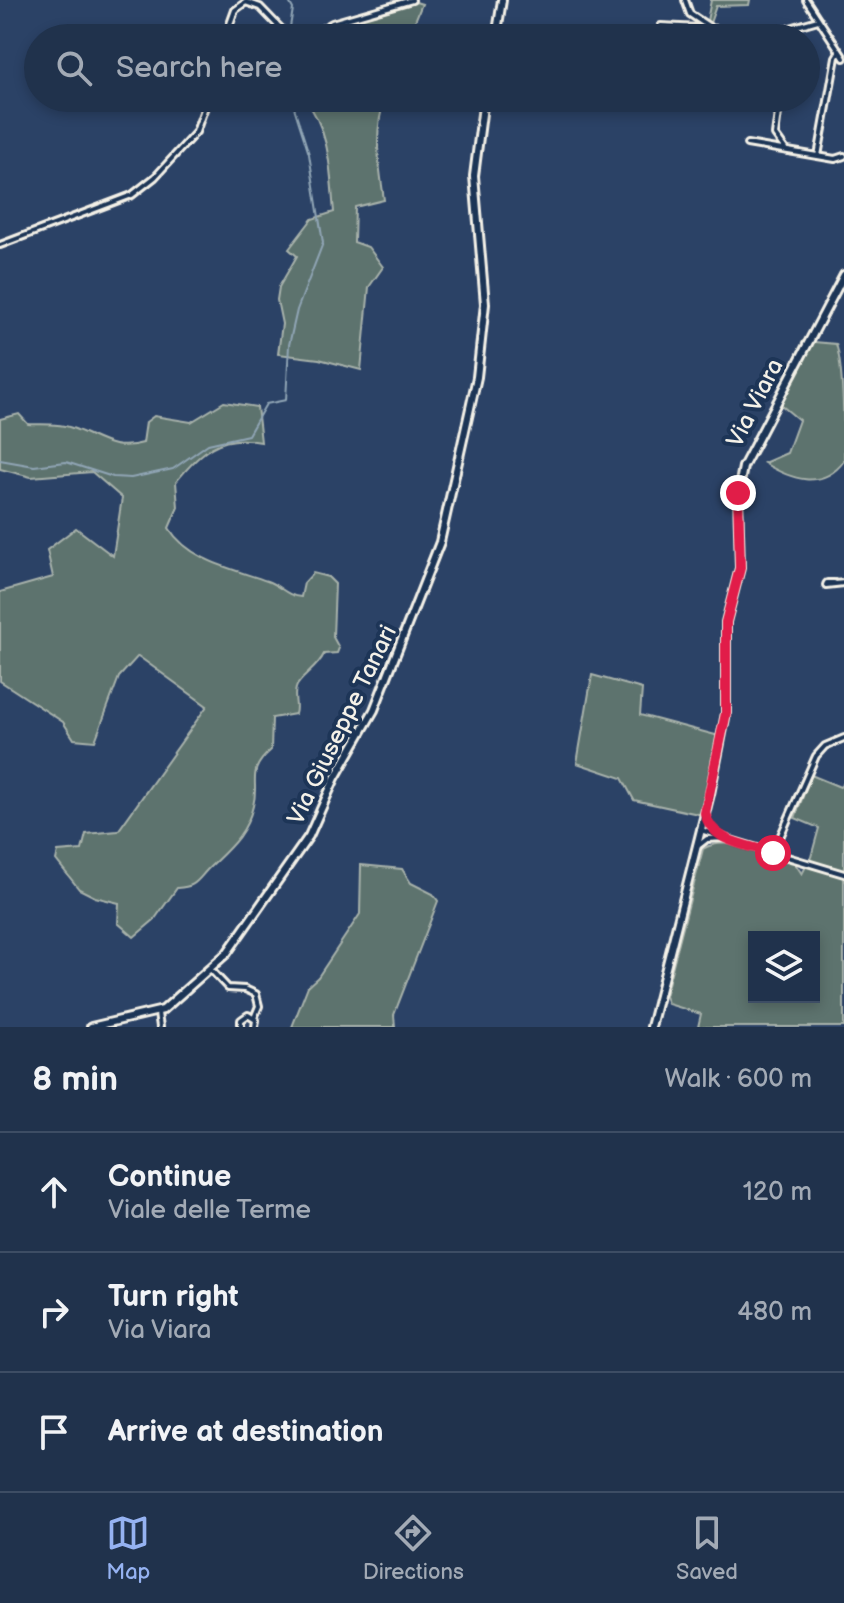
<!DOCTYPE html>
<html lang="en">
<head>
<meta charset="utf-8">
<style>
	body { margin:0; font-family:"Balsamiq Sans",sans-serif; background:#283a53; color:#f1f3f6 }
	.controls { position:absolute; right:24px; bottom:24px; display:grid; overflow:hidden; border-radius:0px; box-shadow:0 4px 12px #0003 }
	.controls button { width:72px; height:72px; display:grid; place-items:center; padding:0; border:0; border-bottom:2px solid #3d4d64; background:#20324c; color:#f1f3f6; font:40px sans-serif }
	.stop { position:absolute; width:24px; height:24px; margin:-18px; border:6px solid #e11d48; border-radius:50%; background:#fff }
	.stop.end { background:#e11d48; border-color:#fff; box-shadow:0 2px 8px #0008 }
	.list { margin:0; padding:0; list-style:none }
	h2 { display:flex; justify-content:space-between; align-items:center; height:104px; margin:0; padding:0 32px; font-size:34px }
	h2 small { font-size:26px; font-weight:400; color:#a2aab5 }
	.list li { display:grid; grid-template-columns:52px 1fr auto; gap:24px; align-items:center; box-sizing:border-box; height:120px; padding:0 32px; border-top:2px solid #3d4d64 }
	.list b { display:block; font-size:30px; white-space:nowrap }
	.list p { margin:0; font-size:26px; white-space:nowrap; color:#a2aab5 }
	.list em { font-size:26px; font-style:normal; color:#a2aab5 }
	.icon { flex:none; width:44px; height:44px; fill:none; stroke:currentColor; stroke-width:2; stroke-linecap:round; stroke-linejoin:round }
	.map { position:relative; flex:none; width:844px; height:1027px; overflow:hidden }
	.search { position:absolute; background:#20324c; box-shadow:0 4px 12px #0003; left:24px; right:24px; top:24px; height:88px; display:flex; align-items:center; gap:20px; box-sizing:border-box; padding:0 28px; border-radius:44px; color:#a2aab5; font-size:30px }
	.sheet { height:464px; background:#20324c }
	nav { display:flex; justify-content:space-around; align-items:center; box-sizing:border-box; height:112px; border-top:2px solid #3d4d64; background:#20324c; font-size:22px; color:#a2aab5 }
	nav a { display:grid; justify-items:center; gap:4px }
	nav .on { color:#95b2f1 }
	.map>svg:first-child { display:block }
	.green { fill:#5d736e; stroke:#a8b2ab; stroke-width:2; fill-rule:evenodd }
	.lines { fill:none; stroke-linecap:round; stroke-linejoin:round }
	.stream { stroke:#90a5b5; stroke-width:2 }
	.street-casing { stroke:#f4f1e8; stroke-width:10 }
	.secondary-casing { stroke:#f4f1e8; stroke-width:12 }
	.street { stroke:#1d3557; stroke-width:4 }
	.secondary { stroke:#1d3557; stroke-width:6 }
	.route { stroke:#e11d48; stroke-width:10 }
	.labels { text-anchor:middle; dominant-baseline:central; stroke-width:8; stroke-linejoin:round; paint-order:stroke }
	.street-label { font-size:24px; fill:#f4f1e8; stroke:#1d3557 }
</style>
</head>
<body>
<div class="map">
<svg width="844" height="1027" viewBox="0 0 844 1027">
	<rect width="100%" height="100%" fill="#2b4266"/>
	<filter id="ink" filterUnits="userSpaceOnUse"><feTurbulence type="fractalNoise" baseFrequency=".0125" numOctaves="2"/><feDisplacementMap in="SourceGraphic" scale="16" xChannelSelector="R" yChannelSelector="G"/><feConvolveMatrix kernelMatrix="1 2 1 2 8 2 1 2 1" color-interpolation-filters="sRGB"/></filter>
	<g filter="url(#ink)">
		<!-- green -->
		<g class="green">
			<path d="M 409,0 L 422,4 L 408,38 L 298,38 L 333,21 Z"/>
			<path d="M 711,0 L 750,0 L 749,5 L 716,6 L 710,23 L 707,21 Z"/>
			<path d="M 304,98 L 385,98 C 373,133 379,164 384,200 L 355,207 L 354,242 L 368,247 L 383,267 L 369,287 L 361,370 L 319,359 L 278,354 L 282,324 L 277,300 L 279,287 L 297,256 L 289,249 L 312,219 L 334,212 C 330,172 331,131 304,98 Z"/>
			<path d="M 803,341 L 836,344 C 844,368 844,430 844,461 C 822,491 790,479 764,463 L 787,453 L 799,420 L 775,400 Z"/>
			<path d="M 224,402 L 257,407 L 261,442 C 220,433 200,452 176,482 L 178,507 L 169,528 C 189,561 234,569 267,581 C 281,586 286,596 301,597 L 304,583 L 313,573 L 328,577 L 335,584 L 333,637 L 339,648 L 337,653 L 324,654 C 318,668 298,679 296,688 C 293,698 298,705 295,714 L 272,718 L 271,750 C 245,773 260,781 253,806 C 246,836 227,850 207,870 C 196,882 195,887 177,888 L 154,920 L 134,937 L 118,923 L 119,903 L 95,897 L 79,889 L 56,860 L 58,852 L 82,850 L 86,834 L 118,831 L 207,706 L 138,656 L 119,677 L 95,741 L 74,739 L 63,722 L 0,681 L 0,592 L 53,577 L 47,550 L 76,528 L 113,556 L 122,498 L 92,472 L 31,477 L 0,469 L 0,419 L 19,414 L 28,424 C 42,425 60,423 72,428 C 100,438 112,452 143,443 L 146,422 L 154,416 L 191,422 Z"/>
			<path d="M 592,675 L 642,689 L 640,715 L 723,737 L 703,815 L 634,800 L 622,778 L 577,763 Z"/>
			<path d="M 811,775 L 840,787 L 844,783 L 844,1027 L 698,1027 L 701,1014 L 668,1004 L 665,996 L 703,849 C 727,834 768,854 794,862 L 802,874 L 811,857 L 819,828 L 795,818 ZM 754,937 L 814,937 L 814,997 L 754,997 Z"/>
			<path d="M 361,865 L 402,869 L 411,883 L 433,894 L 438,901 L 394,1015 L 395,1027 L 292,1027 L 308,986 L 318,977 L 360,914 Z"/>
		</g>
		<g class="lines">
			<!-- stream -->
			<g class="stream">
				<path d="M 288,0 L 293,9 L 289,33"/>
				<path d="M 0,460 L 34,466 L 66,462 L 113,477 L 131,478 L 173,469 L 208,444 L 248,435 L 266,404 L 286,400 L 289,345 L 297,310 L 323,243 L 309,154 L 291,98"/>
			</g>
			<defs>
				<g id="street">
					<path d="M 685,0 L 690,14 L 708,26"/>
					<path d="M 806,0 L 844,58"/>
					<path d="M 661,26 L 776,32 L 818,20"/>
					<path d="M 225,38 L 235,10 L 246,2 L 260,7 L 290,38"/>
					<path d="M 305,38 L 332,23 L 412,0"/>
					<path d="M 780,98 L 775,135 L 785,149"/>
					<path d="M 747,144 L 835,159 L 844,156"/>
					<path d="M 818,156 L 836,57 L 839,52"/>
					<path d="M 0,245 L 132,195 L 155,177 L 196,132 L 208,98"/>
					<path d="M 834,583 L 827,583 L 826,585 L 844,583"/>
					<path d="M 701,830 L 722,837"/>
					<path d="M 698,846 L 707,839 L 724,838 L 844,874"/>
					<path d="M 773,853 L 816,756 L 825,746 L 844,738"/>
					<path d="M 211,970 L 228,988 L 245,989 L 256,994 L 259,1006 L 254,1018"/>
					<path d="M 158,1013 L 160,1027"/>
					<path d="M 241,1027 L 241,1020 L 248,1015 L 256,1020 L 255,1027"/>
				</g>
				<g id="secondary">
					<path d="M 496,38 L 502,0"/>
					<path d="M 91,1027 L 163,1010 L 227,953 L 309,836 L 335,778 L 374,710 L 440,542 L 477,377 L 485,304 L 474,176 L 484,98"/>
					<path d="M 651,1027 L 710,794 L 726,713 L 726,622 L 740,568 L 738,493 L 743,467 L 844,275"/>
				</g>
			</defs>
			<!-- street casing -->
			<use href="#street" class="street-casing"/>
			<!-- secondary casing -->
			<use href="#secondary" class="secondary-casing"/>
			<!-- street -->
			<use href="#street" class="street"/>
			<!-- secondary -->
			<use href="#secondary" class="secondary"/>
		</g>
	</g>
	<g class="lines" filter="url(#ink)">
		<!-- route -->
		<path class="route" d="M 738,493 L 740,568 L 726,622 L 726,713 L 705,813 C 712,843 748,845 773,853"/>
	</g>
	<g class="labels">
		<!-- street labels -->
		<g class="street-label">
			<text transform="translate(755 403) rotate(-63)">Via Viara</text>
			<text transform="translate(342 725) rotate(-64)">Via Giuseppe Tanari</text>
		</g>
	</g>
</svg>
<div class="controls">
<button><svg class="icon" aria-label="layers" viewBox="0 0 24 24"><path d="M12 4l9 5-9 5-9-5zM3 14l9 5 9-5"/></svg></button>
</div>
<div class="stop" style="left:773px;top:853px"></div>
<div class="stop end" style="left:738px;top:493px"></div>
<div class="search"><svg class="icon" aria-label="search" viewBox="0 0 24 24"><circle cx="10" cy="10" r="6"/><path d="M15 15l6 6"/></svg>Search here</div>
</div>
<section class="sheet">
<h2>8 min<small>Walk · 600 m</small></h2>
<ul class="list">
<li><svg class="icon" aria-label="ahead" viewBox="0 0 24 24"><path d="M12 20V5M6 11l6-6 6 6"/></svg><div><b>Continue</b><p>Viale delle Terme</p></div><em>120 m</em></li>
<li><svg class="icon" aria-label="right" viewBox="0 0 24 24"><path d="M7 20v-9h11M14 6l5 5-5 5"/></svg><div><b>Turn right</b><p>Via Viara</p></div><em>480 m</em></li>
<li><svg class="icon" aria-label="arrive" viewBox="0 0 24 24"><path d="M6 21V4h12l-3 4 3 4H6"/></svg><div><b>Arrive at destination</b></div></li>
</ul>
</section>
<nav>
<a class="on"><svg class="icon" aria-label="map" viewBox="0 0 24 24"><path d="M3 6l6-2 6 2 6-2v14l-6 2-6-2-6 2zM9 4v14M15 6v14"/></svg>Map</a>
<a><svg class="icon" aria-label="directions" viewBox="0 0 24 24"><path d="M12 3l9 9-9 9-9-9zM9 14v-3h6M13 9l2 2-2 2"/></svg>Directions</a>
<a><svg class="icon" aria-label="saved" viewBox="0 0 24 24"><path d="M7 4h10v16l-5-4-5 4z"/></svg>Saved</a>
</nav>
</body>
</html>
